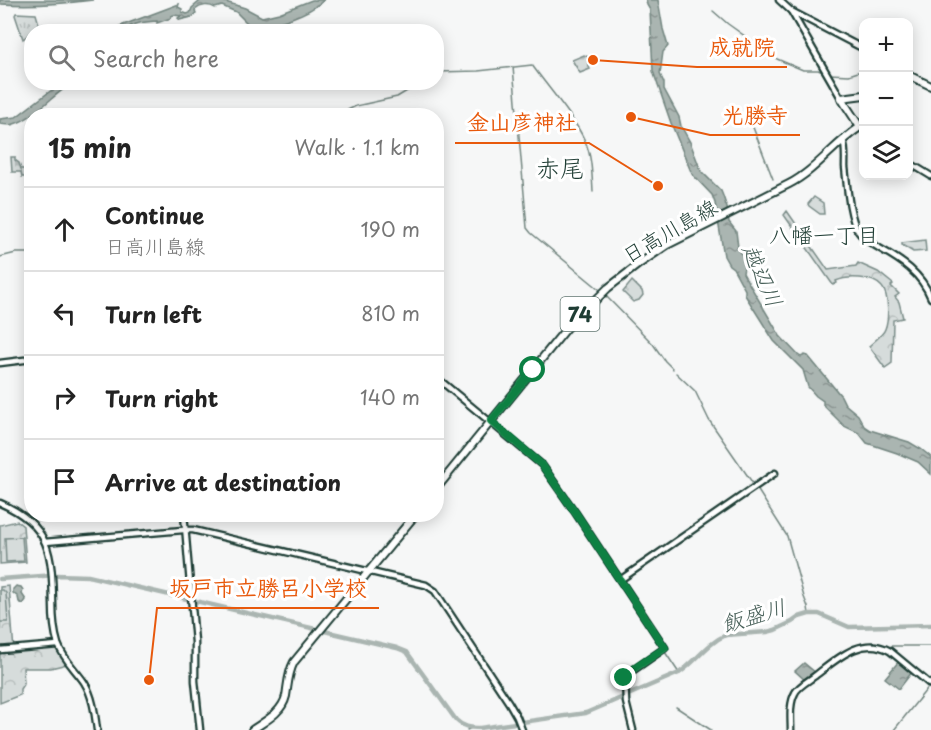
<!DOCTYPE html>
<html lang="en">
<head>
<meta charset="utf-8">
<style>
	body { margin:0; font-family:"Playpen Sans","Klee One",sans-serif; background:#f6f6f6; color:#222 }
	.controls { position:absolute; right:18px; top:18px; display:grid; overflow:hidden; border-radius:12px; box-shadow:0 3px 15px #0003 }
	.controls button { width:54px; height:54px; display:grid; place-items:center; padding:0; border:0; border-bottom:2px solid #e0e0e0; background:#fff; color:#222; font:30px sans-serif }
	.stop { position:absolute; width:18px; height:18px; margin:-14px; border:4px solid #0b8043; border-radius:50%; background:#fff }
	.stop.end { background:#0b8043; border-color:#fff; box-shadow:0 2px 6px #0008 }
	.list { margin:0; padding:0; list-style:none }
	h2 { display:flex; justify-content:space-between; align-items:center; height:78px; margin:0; padding:0 24px; font-size:26px }
	h2 small { font-size:20px; font-weight:400; color:#767676 }
	.list li { display:grid; grid-template-columns:39px 1fr auto; gap:18px; align-items:center; box-sizing:border-box; height:84px; padding:0 24px; border-top:2px solid #e0e0e0 }
	.list b { display:block; font-size:22px; white-space:nowrap }
	.list p { margin:0; font-size:20px; white-space:nowrap; color:#767676 }
	.list em { font-size:20px; font-style:normal; color:#767676 }
	.icon { flex:none; width:33px; height:33px; fill:none; stroke:currentColor; stroke-width:2; stroke-linecap:round; stroke-linejoin:round }
	.map { position:relative; flex:none; width:931px; height:730px; overflow:hidden }
	.search { position:absolute; background:#fff; box-shadow:0 3px 15px #0003; left:24px; top:24px; width:420px; height:66px; display:flex; align-items:center; gap:15px; box-sizing:border-box; padding:0 21px; border-radius:24px; color:#767676; font-size:22px }
	.panel { position:absolute; background:#fff; box-shadow:0 3px 15px #0003; left:24px; top:108px; width:420px; height:414px; border-radius:24px }
	.map>svg:first-child { display:block }
	.grass { fill:url(#grass-tufts); stroke:#7a8c88; stroke-width:1.5 }
	.cemetery { fill:url(#cemetery-stones); stroke:#7a8c88; stroke-width:1.5 }
	.park { fill:url(#park-crowns); stroke:#7a8c88; stroke-width:1.5 }
	.garden { fill:#d6dcdb; stroke:#7a8c88; stroke-width:1.5 }
	.water { fill:url(#water-ripples); stroke:#72857f; stroke-width:1.5 }
	.lines { fill:none; stroke-linecap:round; stroke-linejoin:round }
	.stream { stroke:#72857f; stroke-width:1.5 }
	.river { stroke:#aab5b1; stroke-width:4.5 }
	.secondary-casing { stroke:#1f3d34; stroke-width:9 }
	.primary-casing { stroke:#1f3d34; stroke-width:10 }
	.secondary { stroke:#fff; stroke-width:4.5 }
	.primary { stroke:#fff; stroke-width:6 }
	.route { stroke:#0b8043; stroke-width:8 }
	.labels { text-anchor:middle; dominant-baseline:central; stroke-width:6; stroke-linejoin:round; paint-order:stroke }
	.shield { fill:#fff; stroke:#627771; stroke-width:1.5 }
	.shield-label { font-size:20px; font-weight:bold; fill:#1f3d34 }
	.street-label { font-size:21px; fill:#1f3d34; stroke:#fff }
	.neighbourhood-label { font-size:22px; fill:#1f3d34; stroke:#fff }
	.water-label { font-size:22px; font-style:italic; fill:#49615a; stroke:#fff }
	.quarter-label { font-size:24px; fill:#1f3d34; stroke:#fff }
	.leader { fill:none; stroke:#e8590c; stroke-width:2 }
	.callout-dot { fill:#e8590c; stroke:#fff; stroke-width:2 }
	.callout-label { font-size:22px; text-anchor:middle; font-weight:bold; fill:#e8590c; stroke:#fff; stroke-width:6; stroke-linejoin:round; paint-order:stroke }
</style>
</head>
<body>
<div class="map">
<svg width="931" height="730" viewBox="0 0 931 730">
	<defs>
		<pattern id="grass-tufts" width="24" height="20" patternUnits="userSpaceOnUse" patternTransform="scale(1.5)"><rect width="24" height="20" fill="#d6dcdb"/><path d="M3 7l-1-3M5 7V3M7 7l1-3M15 17l-1-3M17 17v-4M19 17l1-3" fill="none" stroke="#b7bebd"/></pattern>
		<pattern id="cemetery-stones" width="16" height="16" patternUnits="userSpaceOnUse" patternTransform="scale(1.5)"><rect width="16" height="16" fill="#d6dcdb"/><path d="M2 7V4a2 2 0 0 1 4 0v3zM10 15v-3a2 2 0 0 1 4 0v3z" fill="#b7bebd"/></pattern>
		<pattern id="park-crowns" width="20" height="18" patternUnits="userSpaceOnUse" patternTransform="scale(1.5)"><rect width="20" height="18" fill="#d6dcdb"/><path d="M2 6a3 3 0 1 1 6 0M12 15a3 3 0 1 1 6 0" fill="none" stroke="#b7bebd"/></pattern>
		<pattern id="water-ripples" width="26" height="14" patternUnits="userSpaceOnUse" patternTransform="scale(1.5)"><rect width="26" height="14" fill="#aab5b1"/><path d="M2 4q2-2 4 0t4 0M15 11q2-2 4 0t4 0" fill="none" stroke="#8a9491"/></pattern>
	</defs>
	<rect width="100%" height="100%" fill="#f6f7f7"/>
	<filter id="ink" filterUnits="userSpaceOnUse"><feTurbulence type="fractalNoise" baseFrequency=".0167" numOctaves="2"/><feDisplacementMap in="SourceGraphic" scale="12" xChannelSelector="R" yChannelSelector="G"/><feConvolveMatrix kernelMatrix="1 2 1 2 8 2 1 2 1" color-interpolation-filters="sRGB"/></filter>
	<g filter="url(#ink)">
		<!-- grass -->
		<path class="grass" d="M 16,13 L 36,14 L 39,24 L 39,26 L 23,39 L 15,15 Z"/>
		<!-- cemetery -->
		<g class="cemetery">
			<path d="M 584,55 L 588,57 L 588,65 L 590,69 L 580,73 L 572,60 Z"/>
			<path d="M 11,157 L 15,157 L 15,160 L 19,163 L 21,169 L 27,169 L 27,177 L 22,177 L 21,172 L 12,172 Z"/>
		</g>
		<!-- park -->
		<g class="park">
			<path d="M 814,197 L 823,203 L 824,214 L 820,214 L 809,206 L 808,204 Z"/>
			<path d="M 787,211 L 828,270 L 856,266 L 858,263 L 878,272 L 893,284 L 891,286 L 899,294 L 895,297 L 899,302 L 903,318 L 893,320 L 892,363 L 885,368 L 869,346 C 873,342 883,335 885,329 C 889,319 889,295 882,287 C 873,276 847,276 836,281 L 837,283 L 833,285 L 784,215 Z"/>
			<path d="M 925,240 L 926,251 L 913,252 L 902,245 L 902,243 Z"/>
			<path d="M 632,281 L 642,291 L 643,295 L 639,300 L 633,302 L 623,292 Z"/>
			<path d="M 17,521 L 23,526 L 26,562 L 0,564 L 0,525 Z"/>
			<path d="M 9,586 L 14,651 L 58,648 L 67,664 L 51,668 L 23,668 L 24,683 L 20,689 L 20,695 L 0,703 L 0,587 Z"/>
		</g>
		<!-- garden -->
		<g class="garden">
			<path d="M 22,537 L 24,561 L 6,562 L 5,538 Z"/>
			<path d="M 0,590 L 3,590 L 6,593 L 8,622 L 0,622 Z"/>
		</g>
		<!-- water -->
		<g class="water">
			<path d="M 0,0 L 93,0 C 62,4 32,6 0,4 Z"/>
			<path d="M 199,0 L 219,0 L 245,8 L 262,17 L 279,13 L 312,0 L 324,0 C 308,15 273,26 251,27 L 236,12 L 222,6 L 215,8 C 209,4 201,5 195,10 L 196,14 L 192,17 L 180,20 L 178,18 L 181,16 L 174,15 L 171,16 L 171,18 L 157,23 L 157,21 C 146,22 133,22 124,31 L 107,31 L 179,4 L 178,7 L 182,9 L 182,12 L 187,14 L 190,13 L 192,8 L 199,2 Z"/>
			<path d="M 646,0 L 658,0 L 663,29 L 668,46 L 663,52 L 660,74 L 664,83 L 664,89 L 679,117 L 681,126 L 690,142 L 701,171 L 721,191 L 723,196 L 727,208 L 729,222 L 736,231 L 738,247 L 745,261 L 743,273 L 748,282 L 780,336 L 798,355 L 801,357 L 805,355 L 808,356 L 841,396 L 845,404 L 858,415 L 864,426 L 870,430 L 909,442 L 921,449 L 931,457 L 931,474 L 918,462 L 897,453 L 867,443 L 859,433 L 844,426 L 823,405 L 823,401 L 816,396 L 808,387 L 803,370 L 774,341 L 745,295 L 745,290 L 733,268 L 729,265 L 724,256 L 715,203 L 712,195 L 692,174 L 671,123 L 653,71 L 650,10 L 647,5 Z"/>
			<path d="M 61,83 L 72,83 C 54,94 34,118 14,124 C 10,126 4,124 0,124 L 0,119 L 16,117 Z"/>
			<path d="M 16,586 L 21,587 L 23,590 L 22,594 L 26,600 L 23,604 L 19,602 L 18,597 L 13,593 L 13,589 Z"/>
			<path d="M 899,661 L 912,672 L 899,689 L 885,678 Z"/>
			<path d="M 804,663 L 816,673 L 806,681 L 795,671 Z"/>
		</g>
		<g class="lines">
			<!-- stream -->
			<g class="stream">
				<path d="M 713,11 L 728,24 L 777,59 L 803,70 L 818,70 L 825,73"/>
				<path d="M 513,67 L 527,228 L 531,233 L 599,289"/>
				<path d="M 436,72 L 478,71 L 532,65 C 549,89 573,115 585,141 C 592,156 592,176 593,192"/>
				<path d="M 830,74 L 849,75 L 864,70"/>
				<path d="M 335,116 L 356,106 L 397,97 L 422,82"/>
				<path d="M 749,117 L 773,179"/>
				<path d="M 0,257 L 16,253 L 32,253"/>
				<path d="M 605,295 L 653,344 L 665,361 L 673,369"/>
				<path d="M 0,366 L 32,361"/>
				<path d="M 676,373 L 695,391 L 709,420 L 754,485"/>
				<path d="M 436,381 L 457,397"/>
				<path d="M 757,489 L 787,536 L 804,597 L 808,607 L 809,614"/>
				<path d="M 563,499 L 662,648"/>
				<path d="M 857,650 L 870,648"/>
				<path d="M 889,650 L 891,646 L 931,646"/>
				<path d="M 665,652 L 679,673"/>
				<path d="M 676,707 L 711,730"/>
				<path d="M 467,730 L 471,728"/>
				<path d="M 894,730 L 930,685"/>
			</g>
			<!-- river -->
			<path class="river" d="M 0,579 L 56,575 L 88,576 L 397,648 L 407,652 L 409,655 L 456,720 C 463,727 470,728 480,728 L 586,713 L 679,673 C 696,662 707,643 726,635 L 767,632 L 775,630 L 792,622 L 799,617 L 809,614 L 819,614 L 849,627 L 931,625"/>
			<defs>
				<g id="secondary">
					<path d="M 779,0 L 791,11 L 841,98"/>
					<path d="M 791,11 L 864,49"/>
					<path d="M 843,140 C 846,148 845,158 845,167 C 847,184 849,217 858,231 C 863,239 871,243 879,248 C 902,261 921,273 931,298"/>
					<path d="M 908,162 L 931,176"/>
					<path d="M 0,363 L 32,359"/>
					<path d="M 436,377 L 542,465 L 575,512 L 665,648 L 625,676 L 626,702 L 633,730"/>
					<path d="M 0,503 C 51,525 52,554 53,604 C 53,617 54,631 58,644 C 64,660 75,669 84,682 C 93,696 95,714 97,730"/>
					<path d="M 184,514 L 195,642 L 195,681 L 200,730"/>
					<path d="M 45,542 L 183,530 L 193,530 L 426,585 L 435,591 L 509,703 L 517,717 L 522,730"/>
					<path d="M 620,580 L 775,473"/>
					<path d="M 0,650 L 58,645"/>
					<path d="M 791,730 C 791,719 789,704 795,693 C 798,686 810,680 816,675 C 837,659 862,635 890,651 L 931,685"/>
				</g>
				<g id="primary">
					<path d="M 908,75 L 931,86"/>
					<path d="M 436,489 L 566,329 L 608,288 L 639,264 L 667,245 L 789,184 C 816,170 834,144 860,127 L 841,98 L 864,95"/>
					<path d="M 252,730 C 265,721 282,713 286,696 C 288,684 288,673 294,662 L 416,514"/>
				</g>
			</defs>
			<!-- secondary casing -->
			<use href="#secondary" class="secondary-casing"/>
			<!-- primary casing -->
			<use href="#primary" class="primary-casing"/>
			<!-- secondary -->
			<use href="#secondary" class="secondary"/>
			<!-- primary -->
			<use href="#primary" class="primary"/>
		</g>
	</g>
	<g class="lines" filter="url(#ink)">
		<!-- route -->
		<path class="route" d="M 533,370 L 491,421 L 542,465 L 575,512 L 665,648 L 626,674 L 624,678"/>
	</g>
	<g class="labels">
		<!-- shield labels -->
		<rect class="shield" x="560.5" y="297" width="39" height="34" rx="4.5"/>
		<g class="shield-label">
			<text x="580" y="314">74</text>
		</g>
		<!-- street labels -->
		<g class="street-label">
			<text transform="translate(669 230) rotate(-30)">日高川島線</text>
		</g>
		<!-- neighbourhood labels -->
		<g class="neighbourhood-label">
			<text x="824" y="233">八幡一丁目</text>
		</g>
		<!-- water labels -->
		<g class="water-label">
			<text transform="translate(764 275) rotate(66)">越辺川</text>
			<text transform="translate(753 614) rotate(-16)">飯盛川</text>
		</g>
		<!-- quarter labels -->
		<g class="quarter-label">
			<text x="560" y="167">赤尾</text>
		</g>
	</g>
	<!-- callouts -->
	<path class="leader" d="M593 60L697 67H787M631 117L710 135H800M658 186L589 143H455M149 680L157 608H379"/>
	<g class="callout-dot">
		<circle cx="593" cy="60" r="6"/>
		<circle cx="631" cy="117" r="6"/>
		<circle cx="658" cy="186" r="6"/>
		<circle cx="149" cy="680" r="6"/>
	</g>
	<g class="callout-label">
		<text x="742" y="55">成就院</text>
		<text x="755" y="123">光勝寺</text>
		<text x="522" y="130">金山彦神社</text>
		<text x="268" y="596">坂戸市立勝呂小学校</text>
	</g>
</svg>
<div class="controls">
<button>+</button>
<button>−</button>
<button><svg class="icon" aria-label="layers" viewBox="0 0 24 24"><path d="M12 4l9 5-9 5-9-5zM3 14l9 5 9-5"/></svg></button>
</div>
<div class="stop" style="left:533px;top:370px"></div>
<div class="stop end" style="left:624px;top:678px"></div>
<div class="search"><svg class="icon" aria-label="search" viewBox="0 0 24 24"><circle cx="10" cy="10" r="6"/><path d="M15 15l6 6"/></svg>Search here</div>
<section class="panel">
<h2>15 min<small>Walk · 1.1 km</small></h2>
<ul class="list">
<li><svg class="icon" aria-label="ahead" viewBox="0 0 24 24"><path d="M12 20V5M6 11l6-6 6 6"/></svg><div><b>Continue</b><p>日高川島線</p></div><em>190 m</em></li>
<li><svg class="icon" aria-label="left" viewBox="0 0 24 24"><path d="M17 20v-9H6M10 6l-5 5 5 5"/></svg><div><b>Turn left</b></div><em>810 m</em></li>
<li><svg class="icon" aria-label="right" viewBox="0 0 24 24"><path d="M7 20v-9h11M14 6l5 5-5 5"/></svg><div><b>Turn right</b></div><em>140 m</em></li>
<li><svg class="icon" aria-label="arrive" viewBox="0 0 24 24"><path d="M6 21V4h12l-3 4 3 4H6"/></svg><div><b>Arrive at destination</b></div></li>
</ul>
</section>
</div>
</body>
</html>
